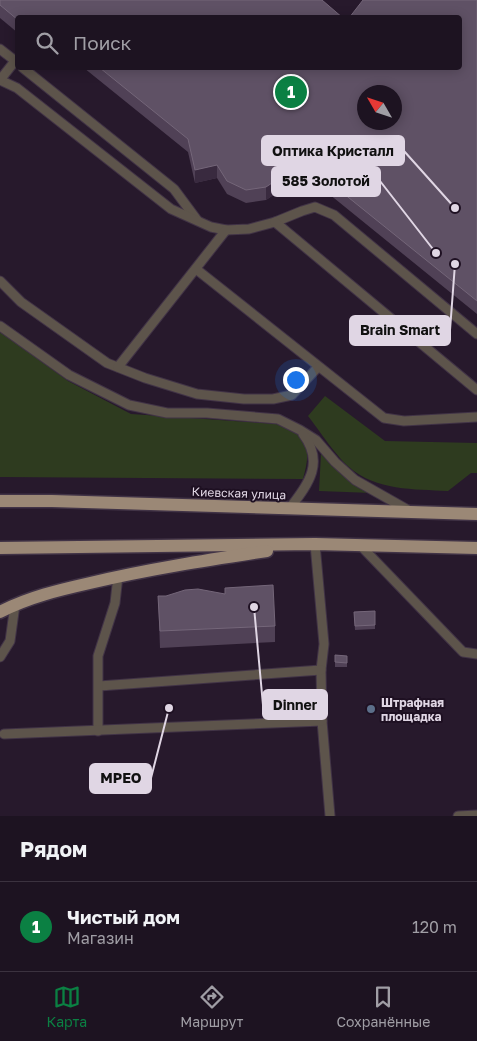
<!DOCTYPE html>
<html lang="ru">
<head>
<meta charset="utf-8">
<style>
	body { margin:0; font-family:"Golos Text",sans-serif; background:#2a202e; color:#f1f3f6 }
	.compass { position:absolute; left:357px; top:85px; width:45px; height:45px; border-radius:50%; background:#1d1321; box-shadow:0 2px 12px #0003; rotate:309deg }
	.you { position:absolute; left:295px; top:379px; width:18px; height:18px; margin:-12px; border:4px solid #fff; border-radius:50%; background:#1a73e8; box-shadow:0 0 0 8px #1a73e833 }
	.badge { display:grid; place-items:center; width:32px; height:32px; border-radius:50%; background:#0b8043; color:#fff; font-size:16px; font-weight:700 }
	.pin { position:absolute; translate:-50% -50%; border:2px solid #fff; box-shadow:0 1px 5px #0006 }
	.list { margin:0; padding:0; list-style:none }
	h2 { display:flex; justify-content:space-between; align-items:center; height:65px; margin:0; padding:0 20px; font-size:21px }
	h2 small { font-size:16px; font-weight:400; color:#a09ea5 }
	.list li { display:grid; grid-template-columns:32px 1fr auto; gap:15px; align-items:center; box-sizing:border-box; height:90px; padding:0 20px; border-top:1px solid #3b323f }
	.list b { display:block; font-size:19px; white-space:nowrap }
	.list p { margin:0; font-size:16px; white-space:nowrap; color:#a09ea5 }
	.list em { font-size:16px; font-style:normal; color:#a09ea5 }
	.icon { flex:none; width:28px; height:28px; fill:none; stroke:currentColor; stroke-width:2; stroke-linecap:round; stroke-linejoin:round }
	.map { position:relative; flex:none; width:477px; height:816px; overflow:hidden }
	.search { position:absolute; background:#1d1321; box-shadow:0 2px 12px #0003; left:15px; right:15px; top:15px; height:55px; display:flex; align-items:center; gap:12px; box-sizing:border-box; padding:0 18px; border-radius:5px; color:#a09ea5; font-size:19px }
	.sheet { height:155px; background:#1d1321 }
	nav { display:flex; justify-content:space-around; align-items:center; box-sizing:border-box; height:70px; border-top:1px solid #3b323f; background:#1d1321; font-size:14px; color:#a09ea5 }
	nav a { display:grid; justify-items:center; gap:2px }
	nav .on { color:#0b8043 }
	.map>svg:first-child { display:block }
	.green { fill:#2e3b1f }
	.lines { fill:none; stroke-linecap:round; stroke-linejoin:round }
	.service-casing { stroke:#413346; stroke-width:11 }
	.primary-casing { stroke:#413346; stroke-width:15 }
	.service { stroke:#5d544b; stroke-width:9 }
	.primary { stroke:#9b8876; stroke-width:12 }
	.wall { fill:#504156 }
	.shaded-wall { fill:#392a3f }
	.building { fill:#5f5165; stroke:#746679; fill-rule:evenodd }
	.service-dot { fill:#5c6f8a; stroke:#1e1022; stroke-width:2 }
	.labels { text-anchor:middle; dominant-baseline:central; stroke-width:4; stroke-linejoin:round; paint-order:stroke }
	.street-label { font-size:12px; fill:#e0d6e4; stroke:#1e1022 }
	.poi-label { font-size:12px; font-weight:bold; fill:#e0d6e4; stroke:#1e1022; text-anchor:start }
	.leader { fill:none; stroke:#e0d6e4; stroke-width:2 }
	.callout-dot { fill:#e0d6e4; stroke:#1e1022; stroke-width:2 }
	.callout { fill:#e0d6e4; stroke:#e0d6e4; stroke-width:2 }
	.callout-label { font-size:14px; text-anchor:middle; font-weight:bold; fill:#111 }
</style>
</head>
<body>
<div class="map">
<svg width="477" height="816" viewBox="0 0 477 816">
	<rect width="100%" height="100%" fill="#27192c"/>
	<!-- green -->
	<g class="green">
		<path d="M 0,331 L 68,381 L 131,414 L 276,424 C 282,427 293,429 298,434 C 312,446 307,463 303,479 L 0,477 Z"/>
		<path d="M 325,396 L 385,441 L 477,443 L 477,473 L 471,473 L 448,491 C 414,489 376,491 349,467 C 336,456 319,430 308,416 Z"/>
		<path d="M 321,454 L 344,476 L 372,493 L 319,491 Z"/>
	</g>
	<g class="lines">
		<defs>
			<g id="service">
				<path d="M 0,49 L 18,63"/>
				<path d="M 23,68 L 174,189 L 197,220"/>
				<path d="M 0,80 L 17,88 L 171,209 L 211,227 L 226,230 L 249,229 L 275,222 L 302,211 L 315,207 L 334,215 L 477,334"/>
				<path d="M 0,80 L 15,61"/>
				<path d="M 275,222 L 477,390"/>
				<path d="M 196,269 L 384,418 L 404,421 L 477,417"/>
				<path d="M 0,281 L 21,302 L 107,363 L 145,378 L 197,394 L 244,399 L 273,399 L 292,395 L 318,367"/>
				<path d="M 0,326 L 69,375 L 129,405 L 167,413 L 207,413 L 278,419 L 300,430 L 316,440 L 335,462 L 355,480 L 408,510"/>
				<path d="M 118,367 L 226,230"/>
				<path d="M 290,508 C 308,484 325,463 303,434"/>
				<path d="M 315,544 L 324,644 L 321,670 L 322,721 L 330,816"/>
				<path d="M 360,545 L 463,652 L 477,654"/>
				<path d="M 0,657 L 10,641 L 15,605"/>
				<path d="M 99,686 L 321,670"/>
				<path d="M 98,731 L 98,656 L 115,603 L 118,576"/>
				<path d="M 4,734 L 322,721"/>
				<path d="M 458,816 L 477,815"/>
			</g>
			<g id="primary">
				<path d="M 0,501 L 52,501 L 477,514"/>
				<path d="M 0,548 L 315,544 L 477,548"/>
				<path d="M 0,612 C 29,597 59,590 90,583 C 149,569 208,560 267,551"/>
			</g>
		</defs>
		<!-- service casing -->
		<use href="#service" class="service-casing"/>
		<!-- primary casing -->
		<use href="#primary" class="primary-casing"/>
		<!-- service -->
		<use href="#service" class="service"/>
		<!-- primary -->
		<use href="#primary" class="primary"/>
	</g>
	<!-- wall -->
	<g class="wall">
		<path d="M 0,0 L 18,18 L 18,33 L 0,18 Z"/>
		<path d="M 477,0 L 477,314 L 292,164 L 284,188 L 266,200 L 246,203 L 227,194 L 217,178 L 195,183 L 188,152 L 84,68 L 460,68 Z"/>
		<path d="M 158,596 L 275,626 L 275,642 L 160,648 Z"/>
		<path d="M 375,611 L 375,629 L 355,630 L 354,612 Z"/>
		<path d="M 335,655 L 347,656 L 347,667 L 335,667 Z"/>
	</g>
	<!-- shaded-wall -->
	<g class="shaded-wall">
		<path d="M 292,152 L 292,164 L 284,188 L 266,200 L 266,187 Z"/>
		<path d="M 217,165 L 217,178 L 195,183 L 195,170 Z"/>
	</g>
	<!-- building -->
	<g class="building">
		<path d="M 0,0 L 322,0 L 343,18 L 18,18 L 18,20 L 0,5 Z"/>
		<path d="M 363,0 L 477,0 L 477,301 L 292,152 L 284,175 L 266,187 L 246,190 L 227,181 L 217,165 L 195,170 L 188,139 L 100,68 L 460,68 L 460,18 L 349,18 ZM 364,92 L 394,92 L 394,122 L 364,122 Z"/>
		<path d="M 273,585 L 275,626 L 160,631 L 158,596 L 166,596 L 185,590 L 198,589 L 225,594 L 225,588 Z"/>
		<path d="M 375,611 L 375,625 L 355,626 L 354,612 Z"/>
		<path d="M 335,655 L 347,656 L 347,663 L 335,662 Z"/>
	</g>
	<!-- markers -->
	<circle class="service-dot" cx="371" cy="709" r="5"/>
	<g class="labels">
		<!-- street labels -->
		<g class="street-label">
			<text transform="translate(239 493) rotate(2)">Киевская улица</text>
		</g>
		<!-- poi labels -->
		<g class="poi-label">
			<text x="381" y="702">Штрафная<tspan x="381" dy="14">площадка</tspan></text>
		</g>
	</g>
	<!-- callouts -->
	<path class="leader" d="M455 208L404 151M436 253L380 181M455 264L450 330M254 607L263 705M169 708L151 778"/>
	<g class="callout-dot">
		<circle cx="455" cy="208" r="5"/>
		<circle cx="436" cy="253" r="5"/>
		<circle cx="455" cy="264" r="5"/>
		<circle cx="254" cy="607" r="5"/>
		<circle cx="169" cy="708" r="5"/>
	</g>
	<g class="callout">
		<rect x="262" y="136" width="142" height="29" rx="5"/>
		<rect x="272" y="167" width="108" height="29" rx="5"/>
		<rect x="350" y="316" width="100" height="29" rx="5"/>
		<rect x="263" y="690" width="64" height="29" rx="5"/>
		<rect x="90" y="764" width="61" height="29" rx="5"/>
	</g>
	<g class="callout-label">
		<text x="333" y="156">Оптика Кристалл</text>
		<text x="326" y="186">585 Золотой</text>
		<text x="400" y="335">Brain Smart</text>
		<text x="295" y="710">Dinner</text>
		<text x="121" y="783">МРЕО</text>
	</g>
</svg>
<svg class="compass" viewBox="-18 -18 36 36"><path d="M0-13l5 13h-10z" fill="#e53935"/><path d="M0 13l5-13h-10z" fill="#a09ea5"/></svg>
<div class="you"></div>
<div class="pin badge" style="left:291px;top:92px">1</div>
<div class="search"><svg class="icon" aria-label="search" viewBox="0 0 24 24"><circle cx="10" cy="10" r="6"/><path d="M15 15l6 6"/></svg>Поиск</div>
</div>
<section class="sheet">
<h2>Рядом<small></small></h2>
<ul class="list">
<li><span class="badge">1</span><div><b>Чистый дом</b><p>Магазин</p></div><em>120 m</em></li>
</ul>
</section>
<nav>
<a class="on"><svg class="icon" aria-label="map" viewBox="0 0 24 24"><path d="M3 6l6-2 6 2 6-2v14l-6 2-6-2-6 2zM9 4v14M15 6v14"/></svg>Карта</a>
<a><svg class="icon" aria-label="directions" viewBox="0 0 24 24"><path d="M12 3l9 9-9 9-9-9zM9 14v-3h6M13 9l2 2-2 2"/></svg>Маршрут</a>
<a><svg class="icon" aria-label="saved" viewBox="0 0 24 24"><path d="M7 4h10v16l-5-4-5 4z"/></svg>Сохранённые</a>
</nav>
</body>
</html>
